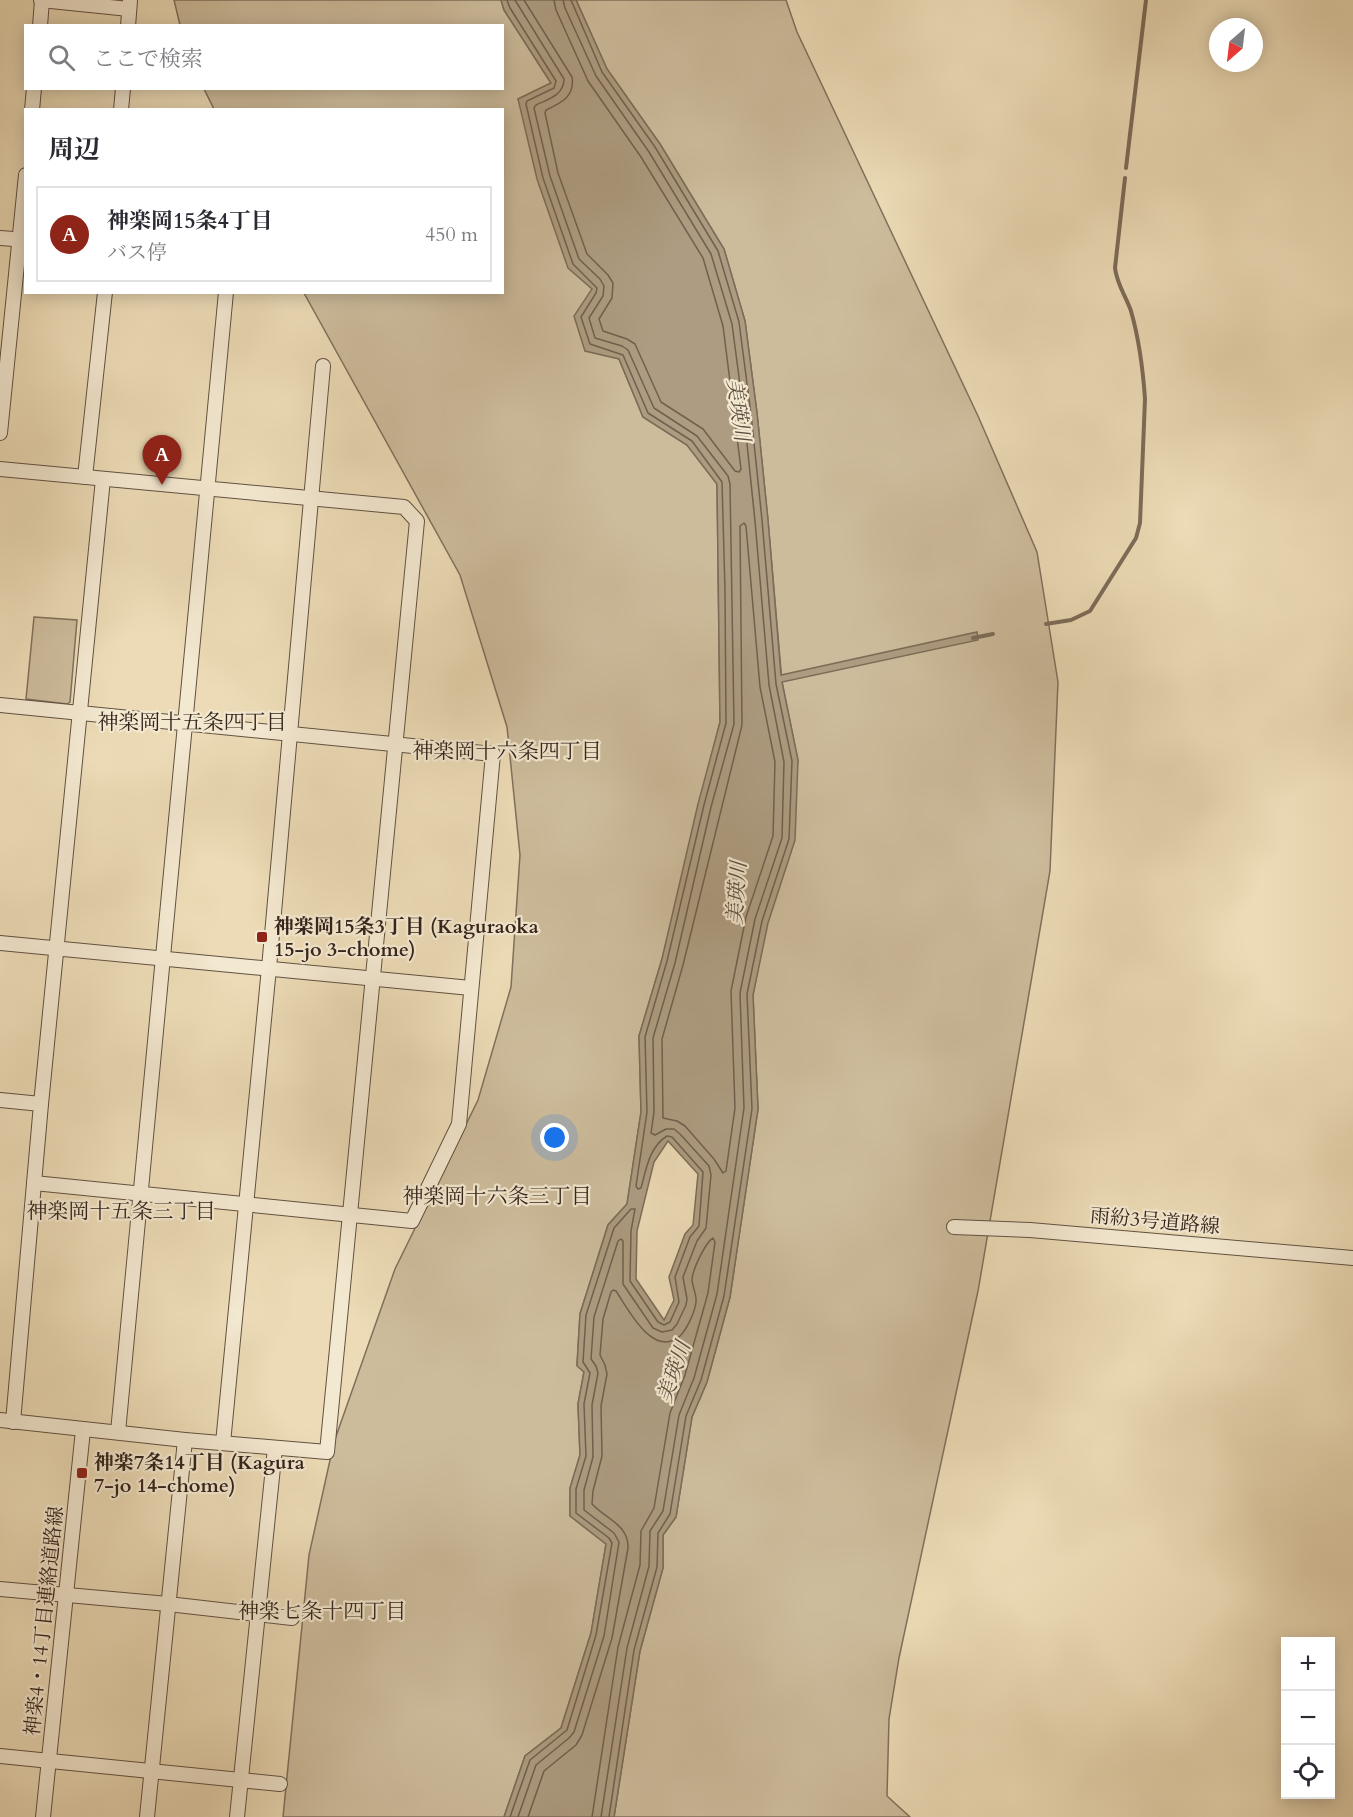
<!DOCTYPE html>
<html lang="ja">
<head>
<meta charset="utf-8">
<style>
	body { margin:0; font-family:Cardo,"Noto Serif JP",serif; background:#f2f2f3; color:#2b2b33 }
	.controls { position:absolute; right:18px; bottom:18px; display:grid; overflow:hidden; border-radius:0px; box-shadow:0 3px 15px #0003 }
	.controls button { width:54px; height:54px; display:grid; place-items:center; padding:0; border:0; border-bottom:2px solid #e1e1e2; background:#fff; color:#2b2b33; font:30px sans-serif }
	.compass { position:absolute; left:1209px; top:18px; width:54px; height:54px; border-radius:50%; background:#fff; box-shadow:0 3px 15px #0003; rotate:208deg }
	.you { position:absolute; left:555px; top:1138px; width:21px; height:21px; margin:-15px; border:4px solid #fff; border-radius:50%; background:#1a73e8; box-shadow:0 0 0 9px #1a73e833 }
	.badge { display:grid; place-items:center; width:39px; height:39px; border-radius:50%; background:#8f2418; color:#fff; font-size:20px; font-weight:700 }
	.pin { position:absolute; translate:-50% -50px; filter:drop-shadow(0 2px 3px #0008) }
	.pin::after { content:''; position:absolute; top:32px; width:21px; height:18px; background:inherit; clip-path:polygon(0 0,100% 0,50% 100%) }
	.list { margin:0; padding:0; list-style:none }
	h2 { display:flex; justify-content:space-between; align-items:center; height:78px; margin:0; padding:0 24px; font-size:26px }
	h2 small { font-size:20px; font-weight:400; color:#7c7c81 }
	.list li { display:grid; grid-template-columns:39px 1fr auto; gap:18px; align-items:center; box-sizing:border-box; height:96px; margin:0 12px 12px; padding:0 12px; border:2px solid #e1e1e2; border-radius:0px }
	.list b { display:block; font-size:22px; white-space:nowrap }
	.list p { margin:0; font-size:20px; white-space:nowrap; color:#7c7c81 }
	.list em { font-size:20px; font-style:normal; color:#7c7c81 }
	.icon { flex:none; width:33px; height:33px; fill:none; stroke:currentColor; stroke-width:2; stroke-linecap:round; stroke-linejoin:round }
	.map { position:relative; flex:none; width:1353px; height:1817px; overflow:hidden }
	.search { position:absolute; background:#fff; box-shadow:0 3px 15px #0003; left:24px; top:24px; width:480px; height:66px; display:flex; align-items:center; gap:15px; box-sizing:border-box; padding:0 21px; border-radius:0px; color:#7c7c81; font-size:22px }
	.panel { position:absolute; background:#fff; box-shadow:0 3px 15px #0003; left:24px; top:108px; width:480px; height:186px; border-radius:0px }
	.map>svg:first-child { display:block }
	.green { fill:#cdbc9c; stroke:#80705c; stroke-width:1.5 }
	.water { fill:#ad9c81; stroke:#7c6c58; stroke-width:1.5; fill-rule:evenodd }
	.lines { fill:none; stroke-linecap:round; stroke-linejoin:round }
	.shore { stroke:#70604e; stroke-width:1.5 }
	.stream { stroke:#7c6c58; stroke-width:4 }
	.minor-casing { stroke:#615142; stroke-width:16 }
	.minor { stroke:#f3e8d0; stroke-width:14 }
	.poi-dot { fill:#8f2418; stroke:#f3e8d0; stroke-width:2 }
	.labels { text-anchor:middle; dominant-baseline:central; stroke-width:4.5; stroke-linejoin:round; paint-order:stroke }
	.poi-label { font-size:20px; font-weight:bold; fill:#33231b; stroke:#f3e8d0; text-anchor:start }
	.street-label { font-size:20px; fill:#33231b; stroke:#f3e8d0 }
	.water-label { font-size:21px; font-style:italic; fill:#5e4d3f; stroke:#f3e8d0 }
	.neighbourhood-label { font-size:21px; fill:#33231b; stroke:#f3e8d0 }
</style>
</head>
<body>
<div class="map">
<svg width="1353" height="1817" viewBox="0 0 1353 1817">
	<rect width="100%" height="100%" fill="#ecdbb6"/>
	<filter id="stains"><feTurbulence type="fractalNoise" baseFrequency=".00333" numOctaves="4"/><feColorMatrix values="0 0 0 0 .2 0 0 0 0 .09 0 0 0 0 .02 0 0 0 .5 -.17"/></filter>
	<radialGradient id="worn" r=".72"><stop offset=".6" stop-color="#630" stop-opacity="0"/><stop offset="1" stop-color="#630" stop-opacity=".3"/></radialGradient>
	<!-- green -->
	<g class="green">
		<path d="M 174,0 L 501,0 L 504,10 L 551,83 L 518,99 L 619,359 L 643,417 L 687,445 L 717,484 L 720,722 L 662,959 L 639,1036 L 641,1112 L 627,1204 L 608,1225 L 580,1314 L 577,1365 L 584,1372 L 578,1404 L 580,1455 L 570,1488 L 570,1516 L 606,1544 L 591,1633 L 561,1728 L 525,1756 L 504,1817 L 283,1817 L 309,1555 L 334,1442 L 395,1269 L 478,1100 L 511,987 L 520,855 L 507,727 L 460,575 L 304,293 L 502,292 L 502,110 L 214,109 L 204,89 L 502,88 L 502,26 L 180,25 Z"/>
		<path d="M 576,0 L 786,0 L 797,32 L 978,416 L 1037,552 L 1058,682 L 1050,871 L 978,1291 L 899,1658 L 889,1719 L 887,1796 L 910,1817 L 614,1817 L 640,1651 L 663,1568 L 663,1535 L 676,1517 L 692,1417 L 707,1382 L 730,1297 L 758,1109 L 753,995 L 798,761 L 782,682 L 768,520 L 757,413 L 745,321 L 724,249 L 660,144 L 607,69 Z"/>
		<path d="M 34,617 L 77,620 L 70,702 L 67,704 L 26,699 Z"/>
	</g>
	<!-- water -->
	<path class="water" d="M 501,0 L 576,0 L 607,69 L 660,144 L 724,249 L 745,321 L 757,413 L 768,520 L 781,675 L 977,632 L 978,640 L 782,682 L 798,760 L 795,840 L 768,923 L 753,995 L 758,1109 L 730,1297 L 707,1382 L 692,1417 L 676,1517 L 663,1535 L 663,1568 L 640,1651 L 614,1817 L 504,1817 L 525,1756 L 561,1728 L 591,1633 L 606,1544 L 570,1516 L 570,1488 L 580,1455 L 578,1404 L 584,1372 L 577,1366 L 580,1314 L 608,1225 L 627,1204 L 641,1112 L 639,1036 L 662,959 L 698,804 L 720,722 L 717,484 L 687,445 L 643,417 L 619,359 L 585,351 L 574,316 L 592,289 L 568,268 L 537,179 L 518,99 L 551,83 L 504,10 ZM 668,1141 L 698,1174 L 693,1225 L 685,1234 L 669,1277 L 674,1300 L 664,1320 L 636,1279 L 637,1231 L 654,1162 Z"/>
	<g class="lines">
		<!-- shore -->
		<g class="shore">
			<path d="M 507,0 L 510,8 L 556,81 L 554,88 L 527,101 L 526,104 L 543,178 L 573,264 L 597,288 L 596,293 L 581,317 L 590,344 L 623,355 L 648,413 L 692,441 L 722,482 L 725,590 L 726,723 L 704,805 L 667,961 L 645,1037 L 647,1112 L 636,1186 L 638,1189 L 641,1188 C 646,1170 649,1147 667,1136 L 672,1137 L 703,1172 L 699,1226 L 690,1237 L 675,1277 L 679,1302 L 670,1322 L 664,1325 L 658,1322 L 630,1281 L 631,1231 L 635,1209 L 631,1209 L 614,1228 L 586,1315 L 583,1362 L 590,1373 L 584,1404 L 586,1456 L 576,1489 L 576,1513 L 609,1538 L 612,1543 L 596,1635 L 567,1730 L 530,1760 L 510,1817"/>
			<path d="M 515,0 L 564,79 C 564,95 549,99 536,105 L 534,108 L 550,176 L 579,259 L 600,279 L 604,286 L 603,296 L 589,318 L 595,338 L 622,346 L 628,350 L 654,408 L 697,436 L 728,476 L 730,484 L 734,724 L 711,807 L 675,963 L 653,1038 L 654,1112 L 651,1133 L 655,1135 L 666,1129 L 674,1129 L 680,1134 L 709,1166 L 711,1175 L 706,1228 L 697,1241 L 683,1277 L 687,1299 L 686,1305 L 677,1324 L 672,1330 L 662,1332 L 653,1328 L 623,1284 L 623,1241 L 621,1239 L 618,1241 L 594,1317 L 591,1359 L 596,1366 L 598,1373 L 592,1405 L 593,1457 L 584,1490 L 584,1510 L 614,1533 L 619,1542 L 604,1636 L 574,1732 L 569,1738 L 536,1765 L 518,1817"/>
			<path d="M 524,0 L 572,77 C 575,97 561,103 546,110 L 545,113 L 558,173 L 587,254 L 608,275 L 613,283 L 612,298 L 599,319 L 603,331 L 627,339 L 635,344 L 661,402 L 703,429 L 735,471 L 739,472 L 741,469 L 723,326 L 703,258 L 641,157 L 588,81 L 556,10 L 554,0"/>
			<path d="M 563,0 L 565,8 L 596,76 L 649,152 L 711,254 L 732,324 L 744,415 L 755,521 L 769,685 L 784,762 L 782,838 L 755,919 L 740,993 L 744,1108 L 717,1294 L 694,1378 L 679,1415 L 663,1511 L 650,1531 L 649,1566 L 627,1648 L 601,1817"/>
			<path d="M 571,0 L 602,72 L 655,147 L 718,251 L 739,322 L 751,414 L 762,520 L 776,684 L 792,761 L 789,839 L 762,921 L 747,994 L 752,1109 L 724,1296 L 701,1380 L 686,1416 L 670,1514 L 658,1533 L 657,1567 L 634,1650 L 609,1817"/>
			<path d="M 744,523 L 746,526 L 760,687 L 775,762 L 773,836 L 746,917 L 731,991 L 735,1108 L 726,1171 L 723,1173 L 714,1159 L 685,1126 L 677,1121 L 663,1118 L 662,1039 L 683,965 L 742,725 L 740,526 Z"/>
			<path d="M 528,1817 L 544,1771 L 576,1745 L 582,1735 L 612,1638 L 628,1548 C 629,1525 606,1519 592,1504 L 593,1491 L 602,1456 L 601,1406 L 607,1374 L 605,1365 L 600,1355 L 603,1319 L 611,1292 L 613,1290 L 616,1291 C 628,1309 653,1359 680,1336 C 687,1329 695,1312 696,1302 C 697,1294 692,1287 692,1279 C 693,1269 705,1243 713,1238 L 715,1242 L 708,1293 L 685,1375 L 670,1413 L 654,1508 L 641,1531 L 640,1565 L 618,1647 L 592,1817"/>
		</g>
		<!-- stream -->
		<g class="stream">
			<path d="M 1126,168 L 1146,0"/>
			<path d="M 1046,624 L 1071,620 L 1090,611 L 1136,538 L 1140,523 L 1145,399 C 1143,370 1139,339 1131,311 C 1126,296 1117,285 1115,268 L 1125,178"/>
			<path d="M 973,638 L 993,634"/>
		</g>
		<defs>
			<g id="minor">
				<path d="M 41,0 L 129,9"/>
				<path d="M 40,26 L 42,0"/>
				<path d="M 128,26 L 130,1"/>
				<path d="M 32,110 L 34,88"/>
				<path d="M 121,110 L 123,88"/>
				<path d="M 0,238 L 26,240"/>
				<path d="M 0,433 L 26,175"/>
				<path d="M 0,469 L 404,507 L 417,521 L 327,1452 L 185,1440 L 0,1420"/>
				<path d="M 85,477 L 105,292"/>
				<path d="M 0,705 L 493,754 L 459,1124 L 412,1221 L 34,1183"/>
				<path d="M 0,943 L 471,988"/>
				<path d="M 0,1100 L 41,1104"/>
				<path d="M 954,1227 L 1030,1230 L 1353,1258"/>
				<path d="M 13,1422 L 41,1104 L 103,479"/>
				<path d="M 118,1432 L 226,292"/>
				<path d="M 223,1443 L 269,968 L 323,366"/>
				<path d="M 0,1589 L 168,1604 L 292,1618"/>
				<path d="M 0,1756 L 280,1784"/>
				<path d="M 43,1817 L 83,1430"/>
				<path d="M 147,1817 L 185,1440"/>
				<path d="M 237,1817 L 275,1448"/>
			</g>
		</defs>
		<!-- minor casing -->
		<use href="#minor" class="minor-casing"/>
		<!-- minor -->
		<use href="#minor" class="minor"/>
	</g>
	<!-- markers -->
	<g class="poi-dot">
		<rect x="256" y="931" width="12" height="12" rx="3"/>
		<rect x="76" y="1467" width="12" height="12" rx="3"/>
	</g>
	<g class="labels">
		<!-- poi labels -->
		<g class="poi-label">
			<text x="274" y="926">神楽岡15条3丁目 (Kaguraoka<tspan x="274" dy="23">15-jo 3-chome)</tspan></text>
			<text x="94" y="1462">神楽7条14丁目 (Kagura<tspan x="94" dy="23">7-jo 14-chome)</tspan></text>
		</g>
		<!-- street labels -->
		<g class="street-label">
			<text transform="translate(1155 1221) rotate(5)">雨紛3号道路線</text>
			<text transform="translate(44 1621) rotate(-84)">神楽4・14丁目連絡道路線</text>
		</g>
		<!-- water labels -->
		<g class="water-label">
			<text transform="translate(738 410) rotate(82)">美瑛川</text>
			<text transform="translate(737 893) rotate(-86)">美瑛川</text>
			<text transform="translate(674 1372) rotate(-71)">美瑛川</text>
		</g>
		<!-- neighbourhood labels -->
		<g class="neighbourhood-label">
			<text x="192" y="722">神楽岡十五条四丁目</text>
			<text x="507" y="751">神楽岡十六条四丁目</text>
			<text x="497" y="1196">神楽岡十六条三丁目</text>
			<text x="121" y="1211">神楽岡十五条三丁目</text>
			<text x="322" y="1611">神楽七条十四丁目</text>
		</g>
	</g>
	<rect width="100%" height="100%" filter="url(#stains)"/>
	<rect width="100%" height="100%" fill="url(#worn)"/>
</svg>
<div class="controls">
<button>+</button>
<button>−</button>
<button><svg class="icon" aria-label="locate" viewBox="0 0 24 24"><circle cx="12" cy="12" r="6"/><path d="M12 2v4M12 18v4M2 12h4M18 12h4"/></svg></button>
</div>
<svg class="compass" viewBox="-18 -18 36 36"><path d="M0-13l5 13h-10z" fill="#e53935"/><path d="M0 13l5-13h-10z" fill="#7c7c81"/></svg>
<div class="you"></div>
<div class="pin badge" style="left:162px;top:485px">A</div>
<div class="search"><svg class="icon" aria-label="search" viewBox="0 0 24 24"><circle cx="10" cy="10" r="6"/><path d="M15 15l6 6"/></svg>ここで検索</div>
<section class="panel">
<h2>周辺<small></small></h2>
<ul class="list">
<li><span class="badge">A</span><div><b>神楽岡15条4丁目</b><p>バス停</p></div><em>450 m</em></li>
</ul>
</section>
</div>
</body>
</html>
